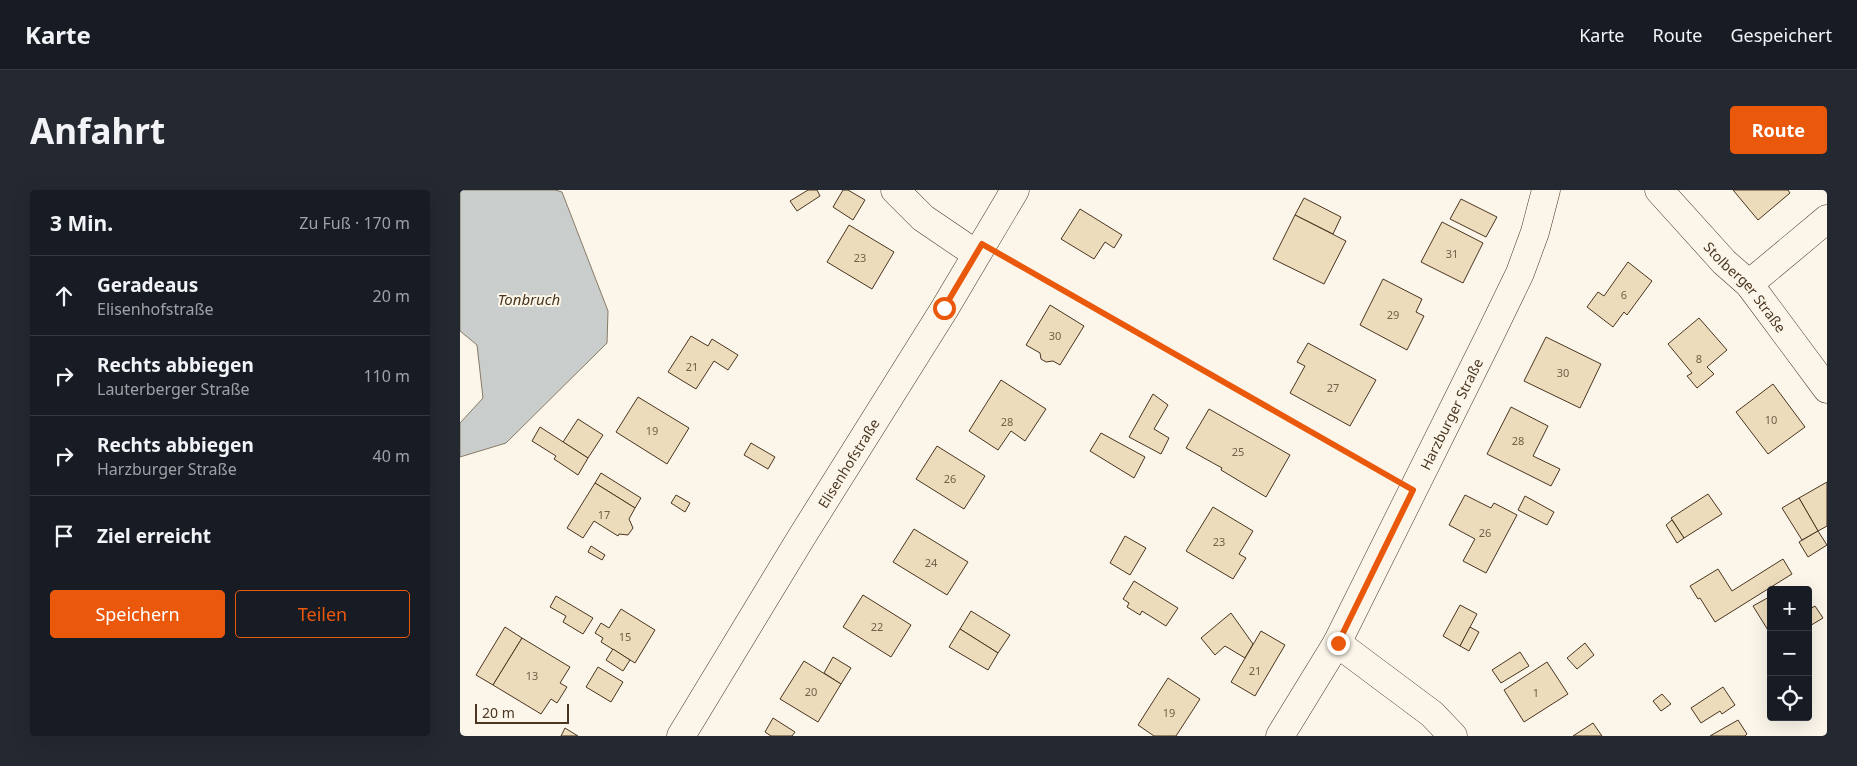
<!DOCTYPE html>
<html lang="de">
<head>
<meta charset="utf-8">
<style>
	body { margin:0; font-family:"Noto Sans",sans-serif; background:#242831; color:#f1f3f6 }
	.controls { position:absolute; right:15px; bottom:15px; display:grid; overflow:hidden; border-radius:5px; box-shadow:0 5px 20px #0002 }
	.controls button { width:45px; height:45px; display:grid; place-items:center; padding:0; border:0; border-bottom:1px solid #363941; background:#171b24; color:#f1f3f6; font:25px sans-serif }
	.scale { position:absolute; left:15px; bottom:12px; width:94px; box-sizing:border-box; padding-left:5px; border:2px solid #4a3520; border-top:0; font-size:14px; line-height:18px; white-space:nowrap; color:#4a3520; -webkit-text-stroke:4px #fbf6e9; paint-order:stroke }
	.stop { position:absolute; width:15px; height:15px; margin:-11px; border:4px solid #ea580c; border-radius:50%; background:#fff }
	.stop.end { background:#ea580c; border-color:#fff; box-shadow:0 1px 5px #0008 }
	.list { margin:0; padding:0; list-style:none }
	h2 { display:flex; justify-content:space-between; align-items:center; height:65px; margin:0; padding:0 20px; font-size:21px }
	h2 small { font-size:16px; font-weight:400; color:#9ea1a6 }
	.list li { display:grid; grid-template-columns:32px 1fr auto; gap:15px; align-items:center; box-sizing:border-box; height:80px; padding:0 20px; border-top:1px solid #363941 }
	.list b { display:block; font-size:19px; white-space:nowrap }
	.list p { margin:0; font-size:16px; white-space:nowrap; color:#9ea1a6 }
	.list em { font-size:16px; font-style:normal; color:#9ea1a6 }
	.actions { display:flex; gap:10px; padding:15px 20px }
	.actions a { flex:1; padding:11px 0; border:1px solid #ea580c; border-radius:5px; text-align:center; font-size:18px; color:#ea580c }
	.actions .main { background:#ea580c; color:#fff }
	.icon { flex:none; width:28px; height:28px; fill:none; stroke:currentColor; stroke-width:2; stroke-linecap:round; stroke-linejoin:round }
	.map { position:relative; flex:none; width:1367px; height:546px; overflow:hidden; border-radius:5px }
	header { display:flex; align-items:center; gap:30px; box-sizing:border-box; height:70px; padding:0 25px; background:#171b24; border-bottom:1px solid #363941 }
	header strong { font-size:24px }
	nav { display:flex; gap:28px; margin-inline-start:auto; font-size:18px }
	.intro { display:flex; align-items:center; justify-content:space-between; box-sizing:border-box; height:120px; padding:0 30px }
	h1 { margin:0; font-size:35px }
	.button { padding:12px 22px; border-radius:5px; background:#ea580c; color:#fff; font-size:18px; font-weight:700 }
	main { display:flex; gap:30px; padding:0 30px }
	aside { flex:1; background:#171b24; border-radius:5px; box-shadow:0 5px 20px #0002 }
	.map>svg:first-child { display:block }
	.water { fill:#c9cecd; stroke:#887966 }
	.building { fill:#ecdcbc; stroke:#4a3520 }
	.lines { fill:none; stroke-linecap:round; stroke-linejoin:round }
	.minor-casing { stroke:#4a3520; stroke-width:29 }
	.path { stroke:#7f6f5c; stroke-width:3; stroke-dasharray:4 2.5; stroke-linecap:butt }
	.minor { stroke:#fbf6e9; stroke-width:28 }
	.route { stroke:#ea580c; stroke-width:6 }
	.labels { text-anchor:middle; dominant-baseline:central; stroke-width:4; stroke-linejoin:round; paint-order:stroke }
	.number-label { font-size:11px; fill:#725f47 }
	.street-label { font-size:14px; fill:#4a3520; stroke:#fbf6e9 }
	.water-label { font-size:15px; font-style:italic; fill:#4a3520; stroke:#fbf6e9 }
</style>
</head>
<body>
<header>
<strong>Karte</strong>
<nav><a>Karte</a><a>Route</a><a>Gespeichert</a></nav>
</header>
<div class="intro"><h1>Anfahrt</h1><a class="button">Route</a></div>
<main>
<aside>
<h2>3 Min.<small>Zu Fuß · 170 m</small></h2>
<ul class="list">
<li><svg class="icon" aria-label="ahead" viewBox="0 0 24 24"><path d="M12 20V5M6 11l6-6 6 6"/></svg><div><b>Geradeaus</b><p>Elisenhofstraße</p></div><em>20 m</em></li>
<li><svg class="icon" aria-label="right" viewBox="0 0 24 24"><path d="M7 20v-9h11M14 6l5 5-5 5"/></svg><div><b>Rechts abbiegen</b><p>Lauterberger Straße</p></div><em>110 m</em></li>
<li><svg class="icon" aria-label="right" viewBox="0 0 24 24"><path d="M7 20v-9h11M14 6l5 5-5 5"/></svg><div><b>Rechts abbiegen</b><p>Harzburger Straße</p></div><em>40 m</em></li>
<li><svg class="icon" aria-label="arrive" viewBox="0 0 24 24"><path d="M6 21V4h12l-3 4 3 4H6"/></svg><div><b>Ziel erreicht</b></div></li>
</ul>
<div class="actions"><a class="main">Speichern</a><a>Teilen</a></div>
</aside>
<div class="map">
<svg width="1367" height="546" viewBox="0 0 1367 546">
	<rect width="100%" height="100%" fill="#fbf6e9"/>
	<!-- water -->
	<path class="water" d="M 0,0 L 95,0 L 102,2 L 148,121 L 147,153 L 46,253 L 0,267 L 0,233 L 23,208 L 17,155 L 0,141 Z"/>
	<!-- building -->
	<g class="building">
		<path d="M 348,0 L 357,0 L 360,6 L 337,21 L 330,11 Z"/>
		<path d="M 383,0 L 388,0 L 405,10 L 393,30 L 373,17 Z"/>
		<path d="M 1273,0 L 1328,0 L 1330,3 L 1298,30 Z"/>
		<path d="M 844,8 L 881,27 L 873,44 L 835,25 Z"/>
		<path d="M 1001,9 L 1037,27 L 1026,47 L 990,29 Z"/>
		<path d="M 620,19 L 662,45 L 654,58 L 645,52 L 634,69 L 601,49 Z"/>
		<path d="M 835,25 L 886,51 L 864,94 L 813,69 Z"/>
		<path d="M 982,32 L 1023,53 L 1003,93 L 961,72 Z"/>
		<path d="M 389,35 L 434,62 L 412,99 L 367,72 Z"/>
		<path d="M 1168,72 L 1192,91 L 1167,125 L 1164,122 L 1153,137 L 1127,117 L 1138,102 L 1144,106 Z"/>
		<path d="M 923,89 L 962,109 L 956,122 L 964,126 L 947,160 L 900,135 Z"/>
		<path d="M 590,115 L 624,136 L 600,175 L 593,171 L 586,172 L 581,169 L 580,163 L 566,155 Z"/>
		<path d="M 1239,128 L 1267,160 L 1247,177 L 1254,184 L 1237,198 L 1227,186 L 1232,183 L 1208,154 Z"/>
		<path d="M 231,146 L 248,156 L 252,149 L 278,165 L 268,180 L 254,171 L 236,199 L 208,182 Z"/>
		<path d="M 1086,147 L 1141,174 L 1120,218 L 1064,191 Z"/>
		<path d="M 848,153 L 916,190 L 890,236 L 830,203 L 845,176 L 837,172 Z"/>
		<path d="M 541,190 L 586,219 L 565,251 L 551,241 L 538,260 L 509,241 Z"/>
		<path d="M 1313,194 L 1345,237 L 1308,264 L 1276,222 Z"/>
		<path d="M 693,204 L 708,215 L 694,239 L 709,248 L 701,264 L 669,247 Z"/>
		<path d="M 178,207 L 229,238 L 207,274 L 156,242 Z"/>
		<path d="M 1051,217 L 1088,236 L 1073,266 L 1100,279 L 1091,296 L 1027,264 Z"/>
		<path d="M 749,219 L 830,265 L 806,307 L 761,280 L 762,278 L 726,258 Z"/>
		<path d="M 118,229 L 143,245 L 128,268 L 103,252 Z"/>
		<path d="M 80,237 L 128,268 L 118,285 L 94,269 L 96,266 L 72,251 Z"/>
		<path d="M 641,243 L 685,267 L 674,288 L 630,261 Z"/>
		<path d="M 291,253 L 315,267 L 308,279 L 284,265 Z"/>
		<path d="M 477,256 L 525,286 L 504,319 L 456,289 Z"/>
		<path d="M 141,283 L 181,308 L 175,318 L 135,293 Z"/>
		<path d="M 1367,292 L 1367,336 L 1358,341 L 1339,308 Z"/>
		<path d="M 135,293 L 175,318 L 169,329 L 173,338 L 168,345 L 159,344 L 158,346 L 134,331 L 123,348 L 107,338 Z"/>
		<path d="M 1248,304 L 1262,324 L 1224,348 L 1211,328 Z"/>
		<path d="M 216,305 L 230,313 L 225,322 L 211,313 Z"/>
		<path d="M 1005,305 L 1031,318 L 1034,313 L 1057,325 L 1026,383 L 1003,371 L 1015,349 L 989,335 Z"/>
		<path d="M 1065,306 L 1094,322 L 1087,335 L 1058,320 Z"/>
		<path d="M 1339,308 L 1358,341 L 1342,350 L 1322,318 Z"/>
		<path d="M 753,317 L 793,341 L 779,364 L 786,368 L 773,389 L 726,361 Z"/>
		<path d="M 1212,330 L 1224,348 L 1217,353 L 1206,335 Z"/>
		<path d="M 454,339 L 508,372 L 487,405 L 433,372 Z"/>
		<path d="M 1358,341 L 1367,355 L 1348,367 L 1339,352 Z"/>
		<path d="M 665,346 L 686,358 L 670,385 L 650,373 Z"/>
		<path d="M 131,356 L 145,365 L 142,370 L 128,362 Z"/>
		<path d="M 1323,369 L 1332,384 L 1255,432 L 1240,408 L 1238,409 L 1230,396 L 1258,379 L 1272,401 Z"/>
		<path d="M 674,391 L 718,418 L 706,436 L 682,421 L 680,425 L 667,417 L 669,413 L 663,409 Z"/>
		<path d="M 403,405 L 451,435 L 431,467 L 383,437 Z"/>
		<path d="M 96,406 L 133,428 L 123,444 L 103,432 L 106,426 L 90,417 Z"/>
		<path d="M 1311,406 L 1311,445 L 1293,416 Z"/>
		<path d="M 1000,415 L 1017,424 L 1000,456 L 983,446 Z"/>
		<path d="M 1355,416 L 1363,428 L 1348,437 L 1348,420 Z"/>
		<path d="M 161,419 L 195,440 L 175,473 L 141,452 L 143,448 L 135,443 L 141,433 L 149,438 Z"/>
		<path d="M 511,421 L 550,445 L 538,463 L 500,439 Z"/>
		<path d="M 771,423 L 793,454 L 785,468 L 765,456 L 755,465 L 741,448 Z"/>
		<path d="M 45,437 L 62,448 L 33,495 L 16,485 Z"/>
		<path d="M 1010,437 L 1019,442 L 1009,461 L 1000,456 Z"/>
		<path d="M 500,439 L 538,463 L 528,480 L 489,457 Z"/>
		<path d="M 801,441 L 825,455 L 795,506 L 771,492 Z"/>
		<path d="M 62,448 L 110,477 L 100,493 L 107,497 L 97,513 L 91,509 L 81,524 L 33,495 Z"/>
		<path d="M 1125,453 L 1134,465 L 1117,479 L 1107,468 Z"/>
		<path d="M 153,459 L 170,470 L 163,481 L 146,470 Z"/>
		<path d="M 1060,462 L 1069,476 L 1041,493 L 1032,480 Z"/>
		<path d="M 373,467 L 391,478 L 381,494 L 364,483 Z"/>
		<path d="M 344,471 L 381,494 L 358,532 L 320,509 Z"/>
		<path d="M 1087,472 L 1108,504 L 1064,532 L 1044,500 Z"/>
		<path d="M 138,477 L 163,492 L 151,512 L 126,497 Z"/>
		<path d="M 708,488 L 740,509 L 716,546 L 694,546 L 678,535 Z"/>
		<path d="M 1263,497 L 1275,515 L 1262,524 L 1260,521 L 1241,533 L 1231,518 Z"/>
		<path d="M 1202,504 L 1211,514 L 1201,521 L 1193,511 Z"/>
		<path d="M 313,528 L 335,542 L 332,546 L 311,546 L 305,542 Z"/>
		<path d="M 1278,530 L 1287,544 L 1285,546 L 1250,546 Z"/>
		<path d="M 1133,533 L 1142,546 L 1113,546 Z"/>
		<path d="M 105,538 L 118,546 L 101,546 Z"/>
	</g>
	<g class="lines">
		<defs>
			<g id="minor">
				<path d="M 435,0 L 463,28 L 516,64"/>
				<path id="s1" d="M 1199,0 L 1264,72 L 1289,94 L 1367,199"/>
				<path d="M 1289,94 L 1367,29"/>
				<path d="M 877,453 L 972,524 L 993,546"/>
				<path id="s2" d="M 221,546 L 341,348 L 485,118 L 555,0"/>
				<path id="s3" d="M 820,546 L 877,453 L 1030,145 L 1060,83 L 1075,42 L 1086,0"/>
			</g>
		</defs>
		<!-- minor casing -->
		<use href="#minor" class="minor-casing"/>
		<!-- path -->
		<path class="path" d="M 548,69 L 927,285"/>
		<!-- minor -->
		<use href="#minor" class="minor"/>
	</g>
	<g class="lines">
		<!-- route -->
		<path class="route" d="M 484,118 L 522,54 L 953,300 L 878,453"/>
	</g>
	<g class="labels">
		<!-- number labels -->
		<g class="number-label">
			<text x="992" y="63">31</text>
			<text x="400" y="67">23</text>
			<text x="1164" y="104">6</text>
			<text x="933" y="124">29</text>
			<text x="595" y="145">30</text>
			<text x="1239" y="168">8</text>
			<text x="232" y="176">21</text>
			<text x="1103" y="182">30</text>
			<text x="873" y="197">27</text>
			<text x="1311" y="229">10</text>
			<text x="547" y="231">28</text>
			<text x="192" y="240">19</text>
			<text x="1058" y="250">28</text>
			<text x="778" y="261">25</text>
			<text x="490" y="288">26</text>
			<text x="144" y="324">17</text>
			<text x="1025" y="342">26</text>
			<text x="759" y="351">23</text>
			<text x="471" y="372">24</text>
			<text x="417" y="436">22</text>
			<text x="165" y="446">15</text>
			<text x="795" y="480">21</text>
			<text x="72" y="485">13</text>
			<text x="351" y="501">20</text>
			<text x="1076" y="502">1</text>
			<text x="709" y="522">19</text>
		</g>
		<!-- street labels -->
		<g class="street-label">
			<text stroke="none"><textPath href="#s1" startOffset="130">Stolberger Straße</textPath></text>
			<text stroke="none"><textPath href="#s3" startOffset="365">Harzburger Straße</textPath></text>
			<text stroke="none"><textPath href="#s2" startOffset="320">Elisenhofstraße</textPath></text>
		</g>
		<!-- water labels -->
		<g class="water-label">
			<text x="69" y="109">Tonbruch</text>
		</g>
	</g>
</svg>
<div class="controls">
<button>+</button>
<button>−</button>
<button><svg class="icon" aria-label="locate" viewBox="0 0 24 24"><circle cx="12" cy="12" r="6"/><path d="M12 2v4M12 18v4M2 12h4M18 12h4"/></svg></button>
</div>
<div class="scale">20 m</div>
<div class="stop" style="left:484px;top:118px"></div>
<div class="stop end" style="left:878px;top:453px"></div>
</div>
</main>
</body>
</html>
